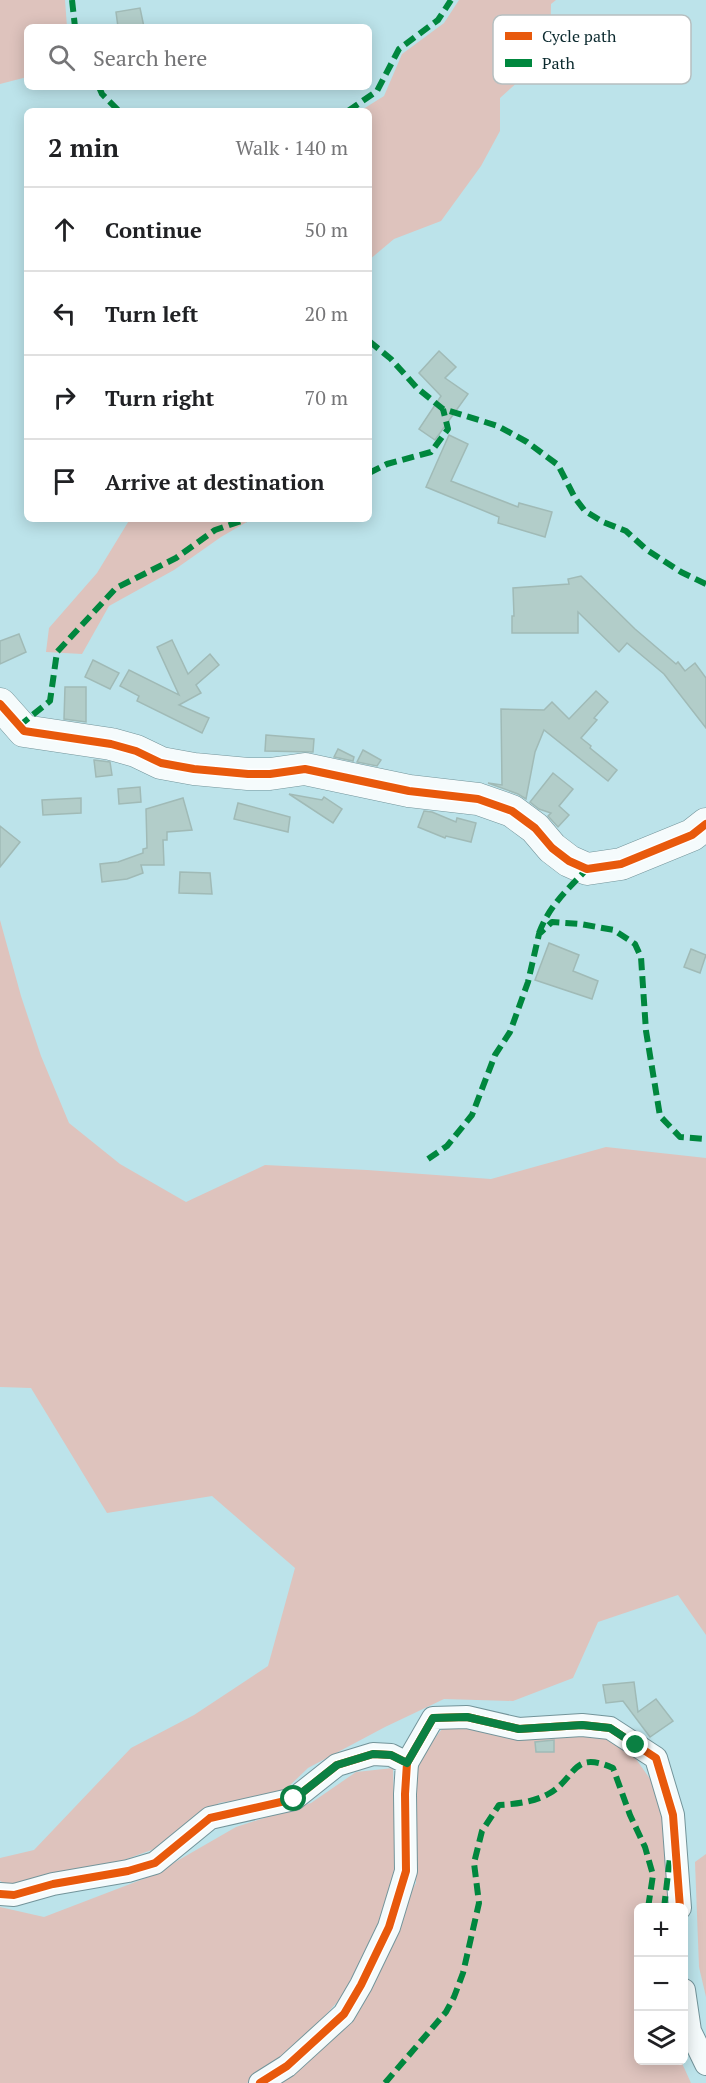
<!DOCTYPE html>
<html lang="en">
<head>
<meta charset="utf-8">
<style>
	body { margin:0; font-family:"PT Serif",serif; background:#f2f2f2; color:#202124 }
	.controls { position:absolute; right:18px; bottom:18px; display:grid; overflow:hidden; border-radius:9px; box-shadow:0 3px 15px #0003 }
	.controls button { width:54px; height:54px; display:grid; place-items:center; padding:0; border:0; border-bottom:2px solid #e0e0e0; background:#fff; color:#202124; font:30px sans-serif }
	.stop { position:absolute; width:18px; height:18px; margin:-14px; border:4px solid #0b8043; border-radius:50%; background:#fff }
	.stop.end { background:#0b8043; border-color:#fff; box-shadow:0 2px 6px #0008 }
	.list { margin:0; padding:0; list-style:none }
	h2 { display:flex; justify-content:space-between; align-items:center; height:78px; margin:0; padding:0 24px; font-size:26px }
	h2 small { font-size:20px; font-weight:400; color:#757577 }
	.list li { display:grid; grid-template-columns:39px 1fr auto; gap:18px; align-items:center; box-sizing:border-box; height:84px; padding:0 24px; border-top:2px solid #e0e0e0 }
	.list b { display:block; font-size:22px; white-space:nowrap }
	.list em { font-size:20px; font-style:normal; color:#757577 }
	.icon { flex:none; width:33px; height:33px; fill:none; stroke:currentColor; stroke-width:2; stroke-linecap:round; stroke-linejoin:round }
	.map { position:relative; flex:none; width:706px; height:2083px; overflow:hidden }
	.search { position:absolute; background:#fff; box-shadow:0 3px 15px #0003; left:24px; top:24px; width:348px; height:66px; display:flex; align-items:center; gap:15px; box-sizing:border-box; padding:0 21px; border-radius:9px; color:#757577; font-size:22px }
	.panel { position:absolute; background:#fff; box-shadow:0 3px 15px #0003; left:24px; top:108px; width:348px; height:414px; border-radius:9px }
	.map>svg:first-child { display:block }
	.green { fill:#dec3bd }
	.building { fill:#b2cdc9; stroke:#a0bab6; stroke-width:1.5 }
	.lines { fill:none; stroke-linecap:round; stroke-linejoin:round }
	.street-casing { stroke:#73949a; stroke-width:24 }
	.secondary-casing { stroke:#73949a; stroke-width:33 }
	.street { stroke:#f5fbfc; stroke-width:22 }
	.secondary { stroke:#f5fbfc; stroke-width:32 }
	.quiet { stroke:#00873e; stroke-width:6; stroke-dasharray:12 6; stroke-linecap:butt }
	.cycleway-casing { stroke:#fff; stroke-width:11 }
	.cycleway { stroke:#e8590c; stroke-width:8 }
	.route { stroke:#0b8043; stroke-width:8 }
	.key { fill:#fff; stroke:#b6bfc0; stroke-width:1.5 }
	.key-label { font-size:16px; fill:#0a292e }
</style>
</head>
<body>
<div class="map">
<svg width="706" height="2083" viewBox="0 0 706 2083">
	<rect width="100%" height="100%" fill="#bce3ea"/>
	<!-- green -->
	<g class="green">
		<path d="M 0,0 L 65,0 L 67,27 L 27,27 L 27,77 L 0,84 Z"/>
		<path d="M 459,0 L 556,0 L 551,4 L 550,53 L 500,98 L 500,131 L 481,166 L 441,221 L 394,239 L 369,260 L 369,111 L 360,111 L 384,96 L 402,54 L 444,23 Z"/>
		<path d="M 130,519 L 252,519 L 221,537 L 174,570 L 109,606 L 82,654 L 46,652 L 49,628 L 97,573 Z"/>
		<path d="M 0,920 L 21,996 L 41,1056 L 69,1123 L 120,1164 L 186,1202 L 265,1165 L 367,1170 L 491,1179 L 606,1147 L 706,1158 L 706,1635 L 678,1595 L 598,1622 L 573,1678 L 513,1701 L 444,1699 L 385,1727 L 308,1768 L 282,1793 L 219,1803 L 157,1848 L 102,1868 L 12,1887 L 0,1881 L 0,1858 L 34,1850 L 131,1748 L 194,1715 L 268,1666 L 295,1568 L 212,1496 L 107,1513 L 31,1388 L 0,1387 Z"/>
		<path d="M 476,1727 L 586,1732 L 612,1739 L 636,1759 L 660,1793 L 670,1907 L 638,1908 L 638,2060 L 681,2061 L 691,2083 L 277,2083 L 315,2050 L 416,1883 L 413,1837 L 414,1785 L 421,1756 L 442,1729 Z"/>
		<path d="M 393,1768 L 394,1803 L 400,1866 L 378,1927 L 348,1990 L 298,2046 L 247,2083 L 0,2083 L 0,1907 L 44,1917 L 151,1876 L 236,1827 L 311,1803 L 356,1772 Z"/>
		<path d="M 706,1854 L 706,1997 L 699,1967 L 695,1862 Z"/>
	</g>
	<!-- building -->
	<g class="building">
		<path d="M 140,8 L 144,27 L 118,27 L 116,12 Z"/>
		<path d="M 439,351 L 456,367 L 445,378 L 468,394 L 435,440 L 419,429 L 441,396 L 419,373 Z"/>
		<path d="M 449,435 L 468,444 L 451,481 L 518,507 L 519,503 L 552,512 L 545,537 L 498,523 L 499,517 L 426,487 Z"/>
		<path d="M 581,576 L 635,629 L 676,664 L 678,662 L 685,671 L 695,663 L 706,678 L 706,728 L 664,674 L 627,643 L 619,652 L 578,612 L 578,633 L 512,633 L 512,616 L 514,616 L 513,588 L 569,584 L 568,579 Z"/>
		<path d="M 19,634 L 26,652 L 0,664 L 0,641 Z"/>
		<path d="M 172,640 L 188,674 L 210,654 L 219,665 L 196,685 L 201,693 L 179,705 L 209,718 L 202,733 L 137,701 L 139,696 L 120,686 L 129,670 L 179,695 L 157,647 Z"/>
		<path d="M 93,660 L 119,673 L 110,689 L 85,677 Z"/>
		<path d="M 65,687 L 86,687 L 86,722 L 64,719 Z"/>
		<path d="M 596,691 L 608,702 L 594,718 L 597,720 L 581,738 L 591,746 L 590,748 L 617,770 L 608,781 L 544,730 L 535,752 L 526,799 L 518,794 L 488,783 L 502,785 L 501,709 L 544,710 L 552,702 L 569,719 Z"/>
		<path d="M 266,735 L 314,739 L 313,752 L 265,751 Z"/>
		<path d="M 338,749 L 354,757 L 353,761 L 334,757 Z"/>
		<path d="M 363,750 L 381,760 L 377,766 L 357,762 Z"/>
		<path d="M 94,760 L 110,762 L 112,775 L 96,777 Z"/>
		<path d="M 553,773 L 573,789 L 559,806 L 569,815 L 558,827 L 548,816 L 551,813 L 539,809 L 530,802 Z"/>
		<path d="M 140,787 L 141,802 L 119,804 L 118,789 Z"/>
		<path d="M 289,794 L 322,800 L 324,797 L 342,809 L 333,823 Z"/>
		<path d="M 81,798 L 81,813 L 43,815 L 42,800 Z"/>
		<path d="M 183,798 L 192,830 L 167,832 L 167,840 L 163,840 L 164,865 L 141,865 L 143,873 L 127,879 L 102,882 L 100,864 L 118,862 L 143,853 L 143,849 L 147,848 L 146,809 Z"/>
		<path d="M 238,803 L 290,817 L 288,832 L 234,819 Z"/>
		<path d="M 424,811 L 432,812 L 456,822 L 457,818 L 476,823 L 471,842 L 446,836 L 445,838 L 418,827 Z"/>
		<path d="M 0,826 L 20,842 L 0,867 Z"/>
		<path d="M 180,872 L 210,873 L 212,894 L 179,893 Z"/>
		<path d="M 549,943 L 579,955 L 573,971 L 598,981 L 592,999 L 535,980 Z"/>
		<path d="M 691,949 L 706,955 L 700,973 L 684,967 Z"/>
		<path d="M 634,1682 L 638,1712 L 656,1699 L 673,1721 L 650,1737 L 623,1701 L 606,1703 L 603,1685 Z"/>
		<path d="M 554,1740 L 554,1752 L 536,1752 L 535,1742 Z"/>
	</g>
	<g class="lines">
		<defs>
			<g id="street">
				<path d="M 407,1763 L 433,1718 L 467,1717 L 519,1729 L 582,1725 L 610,1728 L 656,1758 L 673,1815 L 680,1908"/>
				<path d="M 0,1894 L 14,1895 L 53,1884 L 128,1871 L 155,1863 L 210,1818 L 294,1799 L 337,1765 L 373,1754 L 391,1755 L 407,1763 L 405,1794 L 406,1871 L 389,1927 L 361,1985 L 344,2014 L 287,2066 L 260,2083"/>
				<path d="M 684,1990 L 690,2031 L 706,2064"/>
			</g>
			<path id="secondary" d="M 0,704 L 24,731 L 111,744 L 136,751 L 161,763 L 194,769 L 248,774 L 270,774 L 305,769 L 409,791 L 478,799 L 512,811 L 535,828 L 552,848 L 569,861 L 587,869 L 621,864 L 692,835 L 706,824"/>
		</defs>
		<!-- street casing -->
		<use href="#street" class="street-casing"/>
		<!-- secondary casing -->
		<use href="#secondary" class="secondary-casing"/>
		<!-- street -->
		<use href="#street" class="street"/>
		<!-- secondary -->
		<use href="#secondary" class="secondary"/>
		<!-- quiet -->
		<g class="quiet">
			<path d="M 72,0 L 75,27"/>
			<path d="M 99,87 L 102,94 L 119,111"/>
			<path d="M 348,111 L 377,91 L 399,49 L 438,20 L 451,0"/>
			<path d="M 369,341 L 391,359 L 417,388 L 443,409 L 498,426 L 527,442 L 558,465 L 575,498 L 585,511 L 603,522 L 626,531 L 647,550 L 681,572 L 706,584"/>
			<path d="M 369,473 L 387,464 L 431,452 L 448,429 L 443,409"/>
			<path d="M 19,726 L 50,701 L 57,652 L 116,588 L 176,558 L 215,530 L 247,519"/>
			<path d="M 539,933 C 549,906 567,890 587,869"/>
			<path d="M 428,1159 L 447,1146 L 472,1115 L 495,1055 L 510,1032 L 528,982 L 539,934 L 552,922 L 580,924 L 614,930 L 635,944 L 641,957 L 646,1031 L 660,1116 L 680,1137 L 706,1139"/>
			<path d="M 664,1908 L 670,1857"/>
			<path d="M 385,2083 L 446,2012 L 454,1997 L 463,1973 L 479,1903 L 474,1863 L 482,1831 L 499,1805 C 516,1804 535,1802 550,1793 C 577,1777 572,1750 613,1768 L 630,1815 L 645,1847 L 653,1875 L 648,1908"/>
		</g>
		<defs>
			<g id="cycleway">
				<path d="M 0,704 L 24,731 L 111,744 L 136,751 L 161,763 L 194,769 L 248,774 L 270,774 L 305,769 L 409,791 L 478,799 L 512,811 L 535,828 L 552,848 L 569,861 L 587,869 L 621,864 L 692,835 L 706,824"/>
				<path d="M 407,1763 L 433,1718 L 467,1717 L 519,1729 L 582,1725 L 610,1728 L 656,1758 L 673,1815 L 680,1908"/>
				<path d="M 0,1894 L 14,1895 L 53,1884 L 128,1871 L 155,1863 L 210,1818 L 294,1799 L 337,1765 L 373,1754 L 391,1755 L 407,1763 L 405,1794 L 406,1871 L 389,1927 L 361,1985 L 344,2014 L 287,2066 L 260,2083"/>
			</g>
		</defs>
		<!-- cycleway casing -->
		<use href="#cycleway" class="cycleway-casing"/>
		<!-- cycleway -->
		<use href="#cycleway" class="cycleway"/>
	</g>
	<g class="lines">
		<!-- route -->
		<path class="route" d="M 294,1799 L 337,1765 L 373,1754 L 391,1755 L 407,1763 L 433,1718 L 467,1717 L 519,1729 L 582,1725 L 610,1728 L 636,1745"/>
	</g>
	<!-- legend -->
	<rect x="493" y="15" width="198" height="69" rx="9" class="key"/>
	<rect x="505" y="32" width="27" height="8" fill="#e8590c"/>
	<rect x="505" y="59" width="27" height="8" fill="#00873e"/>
	<g class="key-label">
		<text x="542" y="42">Cycle path</text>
		<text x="542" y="69">Path</text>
	</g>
</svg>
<div class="controls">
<button>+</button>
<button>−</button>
<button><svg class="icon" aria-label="layers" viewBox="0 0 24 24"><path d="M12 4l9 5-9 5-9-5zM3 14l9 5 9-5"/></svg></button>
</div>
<div class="stop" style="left:294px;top:1799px"></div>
<div class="stop end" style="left:636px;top:1745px"></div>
<div class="search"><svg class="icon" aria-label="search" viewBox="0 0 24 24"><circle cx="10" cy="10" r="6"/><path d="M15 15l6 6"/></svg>Search here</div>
<section class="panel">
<h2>2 min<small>Walk · 140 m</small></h2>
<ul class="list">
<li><svg class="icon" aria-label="ahead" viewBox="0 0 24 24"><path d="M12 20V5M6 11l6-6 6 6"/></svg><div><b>Continue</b></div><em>50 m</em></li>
<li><svg class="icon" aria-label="left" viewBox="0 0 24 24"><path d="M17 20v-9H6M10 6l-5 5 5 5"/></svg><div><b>Turn left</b></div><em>20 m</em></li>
<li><svg class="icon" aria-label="right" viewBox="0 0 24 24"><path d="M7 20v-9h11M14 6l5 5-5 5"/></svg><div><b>Turn right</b></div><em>70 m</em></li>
<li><svg class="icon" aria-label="arrive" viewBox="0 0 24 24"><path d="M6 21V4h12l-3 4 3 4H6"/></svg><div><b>Arrive at destination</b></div></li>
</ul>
</section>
</div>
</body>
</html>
